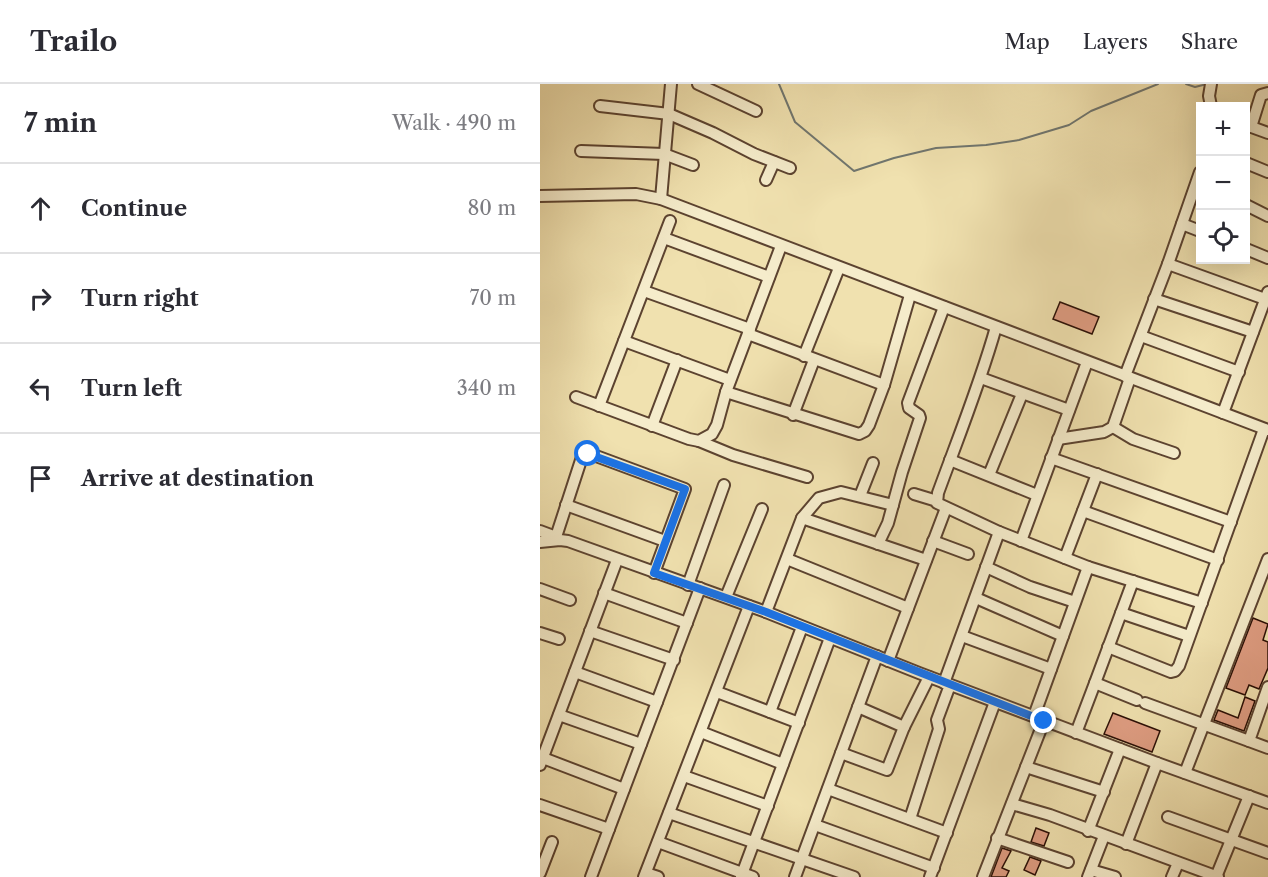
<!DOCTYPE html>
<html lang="en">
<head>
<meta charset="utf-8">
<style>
	body { margin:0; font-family:"Libre Caslon Text",serif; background:#f2f2f3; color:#2b2b33 }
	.controls { position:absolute; right:18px; top:18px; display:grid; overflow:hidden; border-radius:0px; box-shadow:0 6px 24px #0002 }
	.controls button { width:54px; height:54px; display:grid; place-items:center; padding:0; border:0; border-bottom:2px solid #e1e1e2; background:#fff; color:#2b2b33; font:30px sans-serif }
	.stop { position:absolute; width:18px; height:18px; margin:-14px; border:4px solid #1a73e8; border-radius:50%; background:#fff }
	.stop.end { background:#1a73e8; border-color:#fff; box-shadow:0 2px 6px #0008 }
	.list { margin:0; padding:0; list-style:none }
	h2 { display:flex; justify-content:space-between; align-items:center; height:78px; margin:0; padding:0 24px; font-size:26px }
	h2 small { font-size:20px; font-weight:400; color:#7c7c81 }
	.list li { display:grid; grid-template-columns:39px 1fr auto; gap:18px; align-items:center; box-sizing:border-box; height:90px; padding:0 24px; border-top:2px solid #e1e1e2 }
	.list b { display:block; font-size:22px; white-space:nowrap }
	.list em { font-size:20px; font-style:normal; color:#7c7c81 }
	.icon { flex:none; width:33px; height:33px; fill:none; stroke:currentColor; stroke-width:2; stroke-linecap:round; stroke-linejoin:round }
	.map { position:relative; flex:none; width:728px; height:793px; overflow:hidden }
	header { display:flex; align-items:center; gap:36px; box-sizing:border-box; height:84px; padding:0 30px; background:#fff; border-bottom:2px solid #e1e1e2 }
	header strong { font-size:28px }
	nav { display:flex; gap:33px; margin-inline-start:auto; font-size:21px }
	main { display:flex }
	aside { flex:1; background:#fff }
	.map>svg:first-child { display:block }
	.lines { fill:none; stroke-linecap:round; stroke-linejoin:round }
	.stream { stroke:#70766f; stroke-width:2 }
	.building { fill:#df9d82; stroke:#2a0e05; stroke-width:1.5 }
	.minor-casing { stroke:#5c4330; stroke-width:14 }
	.minor { stroke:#f5eccb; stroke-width:10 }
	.route { stroke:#1a73e8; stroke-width:8 }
</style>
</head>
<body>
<header>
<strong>Trailo</strong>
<nav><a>Map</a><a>Layers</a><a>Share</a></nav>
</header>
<main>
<aside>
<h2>7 min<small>Walk · 490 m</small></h2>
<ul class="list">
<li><svg class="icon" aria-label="ahead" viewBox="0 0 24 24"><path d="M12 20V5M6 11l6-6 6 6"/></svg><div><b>Continue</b></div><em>80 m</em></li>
<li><svg class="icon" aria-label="right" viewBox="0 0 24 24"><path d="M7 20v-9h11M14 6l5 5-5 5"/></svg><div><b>Turn right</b></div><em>70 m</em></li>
<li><svg class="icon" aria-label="left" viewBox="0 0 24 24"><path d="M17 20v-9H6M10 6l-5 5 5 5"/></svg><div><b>Turn left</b></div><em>340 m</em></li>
<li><svg class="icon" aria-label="arrive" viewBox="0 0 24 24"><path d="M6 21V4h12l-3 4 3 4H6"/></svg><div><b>Arrive at destination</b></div></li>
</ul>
</aside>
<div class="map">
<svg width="728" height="793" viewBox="0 0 728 793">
	<rect width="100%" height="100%" fill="#f0e1af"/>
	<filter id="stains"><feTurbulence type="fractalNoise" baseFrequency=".00333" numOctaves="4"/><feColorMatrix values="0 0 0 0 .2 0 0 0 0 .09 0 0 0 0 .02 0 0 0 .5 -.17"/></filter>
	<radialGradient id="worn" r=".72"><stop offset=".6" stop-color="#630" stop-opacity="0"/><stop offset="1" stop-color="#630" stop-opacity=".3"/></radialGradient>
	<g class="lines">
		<!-- stream -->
		<g class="stream">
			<path d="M 239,0 L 255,38 L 314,87 L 354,74 L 396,64 L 446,61 L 479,56 L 529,41 L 551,27 L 618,0"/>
			<path d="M 646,0 L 655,3 L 667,0"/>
		</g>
	</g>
	<!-- building -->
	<g class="building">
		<path d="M 520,218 L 559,233 L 552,250 L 513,235 Z"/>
		<path d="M 713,534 L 728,540 L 723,556 L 728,558 L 728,584 L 719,605 L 709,601 L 705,611 L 686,604 Z"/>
		<path d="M 705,613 L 715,617 L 704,647 L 674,636 L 678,626 L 698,634 Z"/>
		<path d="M 573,629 L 620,647 L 612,668 L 564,650 Z"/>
		<path d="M 496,744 L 509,749 L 504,762 L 491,758 Z"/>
		<path d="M 462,764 L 471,767 L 462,784 L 469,787 L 466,793 L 451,793 Z"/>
		<path d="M 490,773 L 501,777 L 495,791 L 484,786 Z"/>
	</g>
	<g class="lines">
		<defs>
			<g id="minor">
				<path d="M 158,0 L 216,27"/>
				<path d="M 671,0 L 669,12 L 671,22"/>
				<path d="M 60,22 L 129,30 L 173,49 L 214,70 L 250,84"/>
				<path d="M 706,41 L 728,49"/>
				<path d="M 711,43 L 721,11 L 728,9"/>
				<path d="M 41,67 L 124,70 L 153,81"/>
				<path d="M 706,79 L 728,88"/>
				<path d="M 226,96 L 234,78"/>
				<path d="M 0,112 L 96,110 L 121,115 L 728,346"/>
				<path d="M 121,115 L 131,0"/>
				<path d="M 706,121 L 728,132"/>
				<path d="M 642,140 L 660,147"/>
				<path d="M 124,154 L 229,193"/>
				<path d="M 706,165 L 728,174"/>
				<path d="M 628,180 L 725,215"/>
				<path d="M 104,207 L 210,245"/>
				<path d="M 614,215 L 713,248"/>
				<path d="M 456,243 C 440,300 418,354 398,409 L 397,419 L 459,448 L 548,483"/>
				<path d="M 208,250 L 344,301"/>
				<path d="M 601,252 L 699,288"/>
				<path d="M 84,257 L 190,296"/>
				<path d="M 264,272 L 299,184"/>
				<path d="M 585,292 L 628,180 L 660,88"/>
				<path d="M 441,294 L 529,326"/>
				<path d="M 186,308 L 319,350 L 325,347 L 329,341 L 344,301 L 370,211"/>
				<path d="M 36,313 L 149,355 L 159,357 L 172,350 L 177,341 L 186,308 L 241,162"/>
				<path d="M 59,322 L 130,137"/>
				<path d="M 683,329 L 728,208"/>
				<path d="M 253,331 L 274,276"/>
				<path d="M 112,342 L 137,276"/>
				<path d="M 573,343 L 593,355 L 634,369"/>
				<path d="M 518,355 L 564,348 L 573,343 L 590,294"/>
				<path d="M 159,357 L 193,371 L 267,393"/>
				<path d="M 511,374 L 691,438"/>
				<path d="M 410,376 L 497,411"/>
				<path d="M 449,391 L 482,310"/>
				<path d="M 374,410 L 397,417"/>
				<path d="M 320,412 L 333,379"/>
				<path d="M 26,421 L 125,457"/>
				<path d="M 543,427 L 678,476"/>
				<path d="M 262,434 L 386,476"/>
				<path d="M 0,447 L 16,453"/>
				<path d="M 15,456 L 42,373 L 48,370 L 56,372 L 145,405 L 114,489"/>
				<path d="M 393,457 L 428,470"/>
				<path d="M 481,457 L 547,278"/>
				<path d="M 0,458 L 20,456 L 28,457 L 226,528 L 379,589 L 617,679 L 728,719"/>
				<path d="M 338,460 L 348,439 L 362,388 L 380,334 L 379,331 L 369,324 L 368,319 L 404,223"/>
				<path d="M 525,474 L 557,390"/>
				<path d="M 247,475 L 368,524"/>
				<path d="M 446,483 L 490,503 L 535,518"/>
				<path d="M 148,501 L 184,401"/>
				<path d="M 0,505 L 30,516"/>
				<path d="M 64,509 L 147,539"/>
				<path d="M 186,513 L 222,425"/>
				<path d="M 436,514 L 523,552"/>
				<path d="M 226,528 L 262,434 L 279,414 L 301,408 L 353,421"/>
				<path d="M 581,529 L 649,552"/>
				<path d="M 50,547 L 134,576"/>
				<path d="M 0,549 L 19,555"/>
				<path d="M 422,552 L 511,585"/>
				<path d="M 568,563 L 631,588 L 635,587 L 639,582 L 724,345"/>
				<path d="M 348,577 L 406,424"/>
				<path d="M 35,588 L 117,618"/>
				<path d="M 404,599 L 459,448"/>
				<path d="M 555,599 L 593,497"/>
				<path d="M 728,603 L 709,657 L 728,664"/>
				<path d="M 177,608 L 259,639"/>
				<path d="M 605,619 L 709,657"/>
				<path d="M 230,628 L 262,543"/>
				<path d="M 19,631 L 101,660"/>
				<path d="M 494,632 L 548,483 L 662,519"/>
				<path d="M 364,643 L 389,593"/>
				<path d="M 161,648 L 243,680"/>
				<path d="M 536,649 L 555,599 L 597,616"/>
				<path d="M 301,669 L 347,686 L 364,643 L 318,623"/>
				<path d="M 3,674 L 84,705"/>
				<path d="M 0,681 L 77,476"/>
				<path d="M 486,683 L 564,708"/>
				<path d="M 645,689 L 728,475"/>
				<path d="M 144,692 L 228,722"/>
				<path d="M 288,705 L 407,749"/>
				<path d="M 472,720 L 510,731 L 678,793"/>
				<path d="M 0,721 L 69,745 L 160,504"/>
				<path d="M 129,729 L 314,793"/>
				<path d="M 628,733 L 728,769"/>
				<path d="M 370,735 L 399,645 L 397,636 L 410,601"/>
				<path d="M 275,741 L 394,784"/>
				<path d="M 548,747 L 580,665"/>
				<path d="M 457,754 L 528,778"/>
				<path d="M 118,758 L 213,793"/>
				<path d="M 586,760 L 617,679"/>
				<path d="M 551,786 L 575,793"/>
				<path d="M 0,789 L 12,758"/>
				<path d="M 106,789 L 118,793"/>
				<path d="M 51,793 L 69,745"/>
				<path d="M 104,793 L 209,522"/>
				<path d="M 201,793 L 290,554"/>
				<path d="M 255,793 L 337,572"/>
				<path d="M 390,793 L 455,618"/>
				<path d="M 443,793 L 504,637"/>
				<path d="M 548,793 L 564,752"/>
				<path d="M 632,793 L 638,779"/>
				<path d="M 676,793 L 709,712"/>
			</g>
		</defs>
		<!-- minor casing -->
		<use href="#minor" class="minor-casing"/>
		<!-- minor -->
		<use href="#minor" class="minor"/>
	</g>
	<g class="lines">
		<!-- route -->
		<path class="route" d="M 48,370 L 145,405 L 114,489 L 226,528 L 504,637"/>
	</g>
	<rect width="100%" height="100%" filter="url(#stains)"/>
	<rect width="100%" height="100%" fill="url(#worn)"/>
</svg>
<div class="controls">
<button>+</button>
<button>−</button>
<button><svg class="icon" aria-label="locate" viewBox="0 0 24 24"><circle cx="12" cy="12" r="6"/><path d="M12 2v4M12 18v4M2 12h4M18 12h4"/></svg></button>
</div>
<div class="stop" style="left:48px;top:370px"></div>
<div class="stop end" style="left:504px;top:637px"></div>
</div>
</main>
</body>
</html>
